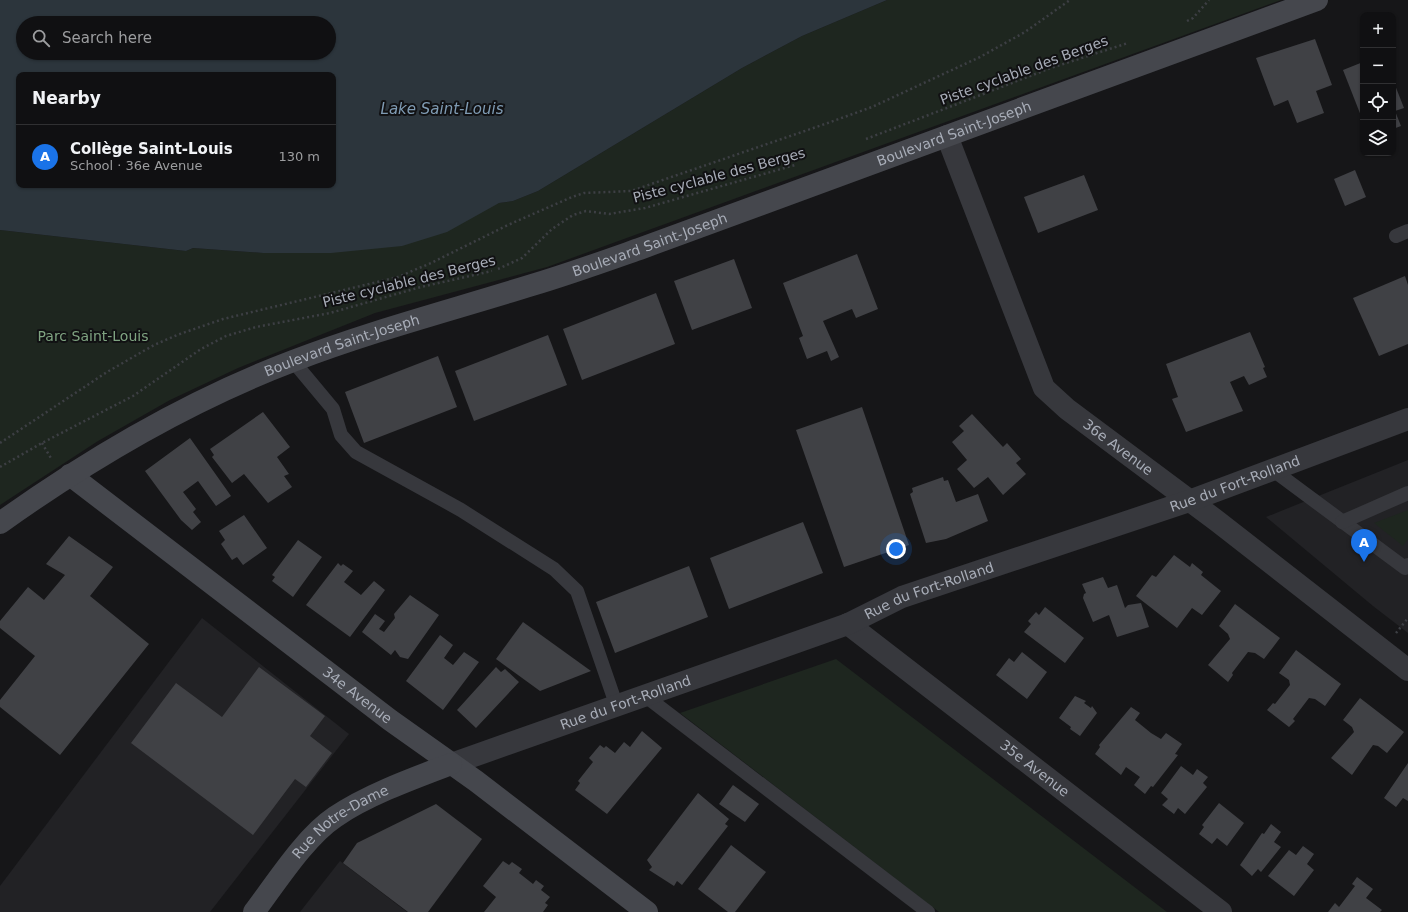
<!DOCTYPE html>
<html lang="en">
<head>
<meta charset="utf-8">
<style>
	body { margin:0; font-family:"DejaVu Sans",sans-serif; background:#1e1e20; color:#f1f3f6 }
	.controls { position:absolute; right:12px; top:12px; display:grid; overflow:hidden; border-radius:8px; box-shadow:0 1px 3px #0004 }
	.controls button { width:36px; height:36px; display:grid; place-items:center; padding:0; border:0; border-bottom:1px solid #303032; background:#101012; color:#f1f3f6; font:20px sans-serif }
	.you { position:absolute; left:896px; top:549px; width:14px; height:14px; margin:-10px; border:3px solid #fff; border-radius:50%; background:#1a73e8; box-shadow:0 0 0 6px #1a73e833 }
	.badge { display:grid; place-items:center; width:26px; height:26px; border-radius:50%; background:#1a73e8; color:#fff; font-size:13px; font-weight:700 }
	.pin { position:absolute; translate:-50% -33px; filter:drop-shadow(0 1px 2px #0008) }
	.pin::after { content:''; position:absolute; top:21px; width:14px; height:12px; background:inherit; clip-path:polygon(0 0,100% 0,50% 100%) }
	.list { margin:0; padding:0; list-style:none }
	h2 { display:flex; justify-content:space-between; align-items:center; height:52px; margin:0; padding:0 16px; font-size:17px }
	h2 small { font-size:13px; font-weight:400; color:#9c9d9f }
	.list li { display:grid; grid-template-columns:26px 1fr auto; gap:12px; align-items:center; box-sizing:border-box; height:64px; padding:0 16px; border-top:1px solid #303032 }
	.list b { display:block; font-size:15px; white-space:nowrap }
	.list p { margin:0; font-size:13px; white-space:nowrap; color:#9c9d9f }
	.list em { font-size:13px; font-style:normal; color:#9c9d9f }
	.icon { flex:none; width:22px; height:22px; fill:none; stroke:currentColor; stroke-width:2; stroke-linecap:round; stroke-linejoin:round }
	.map { position:relative; flex:none; width:1408px; height:912px; overflow:hidden }
	.search { position:absolute; background:#101012; box-shadow:0 1px 3px #0004; left:16px; top:16px; width:320px; height:44px; display:flex; align-items:center; gap:10px; box-sizing:border-box; padding:0 14px; border-radius:22px; color:#9c9d9f; font-size:15px }
	.panel { position:absolute; background:#101012; box-shadow:0 1px 3px #0004; left:16px; top:72px; width:320px; height:116px; border-radius:8px }
	.map>svg:first-child { display:block }
	.built { fill:#222225 }
	.green { fill:#1e261f }
	.water { fill:#2c353c; fill-rule:evenodd }
	.building { fill:#404145 }
	.lines { fill:none; stroke-linecap:round; stroke-linejoin:round }
	.path { stroke:#3d3f44; stroke-width:2.5; stroke-dasharray:2 3; stroke-linecap:butt }
	.lane { stroke:#37383d; stroke-width:14 }
	.street { stroke:#37383d; stroke-width:22 }
	.secondary { stroke:#45474d; stroke-width:22 }
	.labels { text-anchor:middle; dominant-baseline:central; stroke-width:4; stroke-linejoin:round; paint-order:stroke }
	.street-label { font-size:14px; fill:#a8adb8; stroke:#111113 }
	.park-label { font-size:14px; fill:#7fa381; stroke:#111113 }
	.water-label { font-size:15px; font-style:italic; fill:#7f9bb3; stroke:#111113 }
</style>
</head>
<body>
<div class="map">
<svg width="1408" height="912" viewBox="0 0 1408 912">
	<rect width="100%" height="100%" fill="#161618"/>
	<!-- built -->
	<g class="built">
		<path d="M 1408,460 L 1408,633 L 1373,606 L 1266,517 Z"/>
		<path d="M 202,618 L 349,734 L 210,912 L 0,912 L 0,886 Z"/>
		<path d="M 340,861 L 407,912 L 300,912 Z"/>
	</g>
	<!-- green -->
	<g class="green">
		<path d="M 887,0 L 1281,0 L 547,267 L 375,313 L 238,368 L 170,400 L 98,441 L 0,505 L 0,230 L 186,251 L 193,248 L 263,253 L 499,203 L 513,201 L 538,191 L 742,68 L 802,36 Z"/>
		<path d="M 1408,510 L 1408,539 L 1403,546 L 1374,523 Z"/>
		<path d="M 836,659 L 1167,912 L 939,912 L 680,713 Z"/>
	</g>
	<!-- water -->
	<path class="water" d="M 0,0 L 887,0 L 802,36 L 742,68 L 538,191 L 513,201 L 499,203 L 447,232 L 402,246 L 331,253 L 263,253 L 193,248 L 186,251 L 0,230 ZM 23,23 L 329,23 L 329,53 L 23,53 ZM 19,75 L 333,75 L 333,185 L 19,185 Z"/>
	<!-- building -->
	<g class="building">
		<path d="M 1315,39 L 1332,85 L 1316,91 L 1324,113 L 1297,123 L 1288,100 L 1274,106 L 1256,58 Z"/>
		<path d="M 1363,62 L 1363,121 L 1343,70 Z"/>
		<path d="M 1393,80 L 1404,108 L 1395,111 L 1401,126 L 1393,129 Z"/>
		<path d="M 1355,170 L 1366,197 L 1345,206 L 1334,179 Z"/>
		<path d="M 1084,175 L 1098,210 L 1038,233 L 1024,197 Z"/>
		<path d="M 857,254 L 878,309 L 856,318 L 852,309 L 823,321 L 839,357 L 831,361 L 827,351 L 807,359 L 799,338 L 803,336 L 783,283 Z"/>
		<path d="M 734,259 L 752,308 L 692,330 L 674,281 Z"/>
		<path d="M 1405,276 L 1408,285 L 1408,344 L 1379,356 L 1353,298 Z"/>
		<path d="M 656,293 L 675,344 L 582,380 L 563,329 Z"/>
		<path d="M 1250,332 L 1265,367 L 1263,368 L 1267,377 L 1249,385 L 1244,376 L 1230,382 L 1243,411 L 1186,432 L 1172,399 L 1178,397 L 1166,364 Z"/>
		<path d="M 548,335 L 567,385 L 474,421 L 455,371 Z"/>
		<path d="M 438,356 L 457,407 L 364,443 L 345,392 Z"/>
		<path d="M 862,407 L 909,545 L 844,567 L 796,430 Z"/>
		<path d="M 263,412 L 290,447 L 277,457 L 289,474 L 284,476 L 292,487 L 268,503 L 244,474 L 232,483 L 212,457 L 214,455 L 210,449 Z"/>
		<path d="M 972,414 L 1003,447 L 1007,443 L 1021,459 L 1016,463 L 1026,474 L 1003,495 L 988,477 L 974,488 L 957,469 L 967,460 L 952,442 L 964,431 L 959,426 Z"/>
		<path d="M 190,438 L 231,496 L 216,506 L 198,481 L 183,492 L 196,509 L 193,512 L 201,522 L 192,530 L 181,520 L 145,471 Z"/>
		<path d="M 943,477 L 944,481 L 948,480 L 956,502 L 978,494 L 988,521 L 946,539 L 926,543 L 910,494 L 913,492 L 912,488 Z"/>
		<path d="M 244,515 L 267,548 L 243,565 L 237,557 L 232,560 L 221,544 L 225,540 L 219,531 Z"/>
		<path d="M 803,522 L 823,573 L 729,609 L 710,558 Z"/>
		<path d="M 69,536 L 113,567 L 90,596 L 149,644 L 60,755 L 0,707 L 0,700 L 35,656 L 0,628 L 0,621 L 28,587 L 44,600 L 65,575 L 46,564 Z"/>
		<path d="M 298,540 L 322,557 L 293,597 L 272,581 L 275,577 L 272,575 Z"/>
		<path d="M 1174,555 L 1190,567 L 1192,563 L 1203,572 L 1201,575 L 1221,591 L 1202,615 L 1192,608 L 1177,628 L 1136,596 L 1152,575 L 1156,577 Z"/>
		<path d="M 338,563 L 341,566 L 343,564 L 353,571 L 344,582 L 361,595 L 374,581 L 385,590 L 350,637 L 306,605 Z"/>
		<path d="M 689,566 L 708,617 L 615,653 L 596,602 Z"/>
		<path d="M 1103,577 L 1108,588 L 1117,585 L 1125,608 L 1128,605 L 1141,603 L 1149,627 L 1117,637 L 1109,615 L 1093,622 L 1083,598 L 1084,594 L 1086,593 L 1082,584 Z"/>
		<path d="M 410,595 L 439,615 L 408,659 L 400,657 L 395,650 L 391,655 L 362,632 L 375,614 L 385,621 L 379,629 L 384,632 L 395,618 L 394,614 Z"/>
		<path d="M 1235,604 L 1280,638 L 1264,659 L 1255,653 L 1248,652 L 1232,673 L 1233,675 L 1228,682 L 1208,665 L 1230,639 L 1228,634 L 1219,626 Z"/>
		<path d="M 1045,607 L 1084,638 L 1065,663 L 1024,632 L 1031,624 L 1028,621 L 1036,612 L 1039,615 Z"/>
		<path d="M 523,622 L 591,671 L 540,691 L 496,659 Z"/>
		<path d="M 440,635 L 453,645 L 444,658 L 453,665 L 464,652 L 479,662 L 443,710 L 406,681 Z"/>
		<path d="M 1296,650 L 1341,684 L 1325,706 L 1315,699 L 1309,698 L 1293,719 L 1295,721 L 1289,727 L 1267,710 L 1273,703 L 1275,704 L 1290,685 L 1289,680 L 1279,673 Z"/>
		<path d="M 1022,652 L 1047,672 L 1027,699 L 996,675 L 1009,658 L 1014,662 Z"/>
		<path d="M 259,667 L 325,716 L 310,736 L 332,753 L 306,787 L 295,779 L 253,835 L 131,743 L 176,683 L 222,717 Z"/>
		<path d="M 496,667 L 501,672 L 505,669 L 519,682 L 476,728 L 457,710 Z"/>
		<path d="M 1075,696 L 1086,701 L 1084,703 L 1091,708 L 1092,706 L 1097,713 L 1080,736 L 1070,729 L 1071,727 L 1059,718 Z"/>
		<path d="M 1360,698 L 1404,732 L 1387,753 L 1378,746 L 1373,745 L 1352,775 L 1331,758 L 1354,732 L 1352,727 L 1343,720 Z"/>
		<path d="M 1131,707 L 1140,713 L 1135,720 L 1151,733 L 1161,739 L 1166,733 L 1182,744 L 1175,754 L 1178,755 L 1153,787 L 1151,786 L 1145,794 L 1134,785 L 1140,777 L 1126,767 L 1121,775 L 1095,754 L 1100,747 L 1099,745 Z"/>
		<path d="M 642,731 L 662,748 L 607,814 L 575,790 L 580,783 L 578,781 L 593,762 L 589,758 L 600,745 L 604,748 L 606,746 L 615,753 L 624,742 L 630,747 Z"/>
		<path d="M 1408,763 L 1408,801 L 1403,798 L 1396,807 L 1384,798 Z"/>
		<path d="M 1181,766 L 1193,775 L 1197,769 L 1208,777 L 1203,783 L 1207,787 L 1185,814 L 1178,808 L 1174,814 L 1162,805 L 1168,799 L 1161,793 Z"/>
		<path d="M 733,785 L 759,804 L 745,822 L 719,804 Z"/>
		<path d="M 698,793 L 729,819 L 725,824 L 728,826 L 682,885 L 677,881 L 674,886 L 649,870 L 652,867 L 647,860 Z"/>
		<path d="M 1219,803 L 1244,823 L 1227,846 L 1217,838 L 1212,844 L 1199,834 L 1204,827 L 1202,825 Z"/>
		<path d="M 436,804 L 482,839 L 428,912 L 408,912 L 343,863 L 357,843 Z"/>
		<path d="M 1271,824 L 1281,832 L 1274,842 L 1281,847 L 1261,872 L 1258,869 L 1252,876 L 1240,865 L 1262,833 L 1264,834 Z"/>
		<path d="M 731,845 L 766,872 L 735,912 L 728,912 L 698,889 Z"/>
		<path d="M 1303,846 L 1314,854 L 1307,864 L 1314,870 L 1294,896 L 1268,876 L 1289,850 L 1296,855 Z"/>
		<path d="M 503,861 L 509,865 L 512,862 L 522,869 L 519,873 L 533,884 L 536,880 L 544,886 L 541,890 L 550,897 L 545,903 L 548,905 L 543,912 L 484,912 L 496,897 L 483,886 Z"/>
		<path d="M 1357,877 L 1373,889 L 1366,898 L 1382,910 L 1380,912 L 1328,912 L 1335,903 L 1339,907 L 1355,886 L 1352,884 Z"/>
	</g>
	<g class="lines">
		<!-- path -->
		<g class="path">
			<path d="M 1187,21 L 1193,18 L 1209,0"/>
			<path d="M 866,139 L 1051,68 L 1128,43"/>
			<path d="M 498,269 L 522,258 L 552,229 L 573,215 L 586,211 L 609,214 L 645,208 L 795,165"/>
			<path d="M 0,443 L 107,372 L 154,345 L 177,335 L 223,319 L 398,277 L 431,263 L 508,225 L 572,197 L 584,193 L 631,191 L 825,124 L 872,107 L 980,57 L 1025,32 L 1070,0"/>
			<path d="M 42,443 L 52,460"/>
			<path d="M 0,467 L 42,443 L 133,396 L 201,349 L 226,336 L 256,327 L 330,313 L 421,287 L 492,271"/>
			<path d="M 1396,633 L 1408,618"/>
		</g>
		<!-- lane -->
		<g class="lane">
			<path d="M 1396,236 L 1408,231"/>
			<path d="M 293,361 L 333,409 L 341,435 L 356,452 L 461,510 L 554,569 L 577,591 L 616,704"/>
			<path d="M 1273,470 L 1405,568 L 1408,565"/>
			<path d="M 1342,522 L 1408,493"/>
			<path d="M 644,695 L 928,912"/>
		</g>
		<!-- street -->
		<g class="street">
			<path id="s1" d="M 947,136 L 1044,388 L 1067,409 L 1217,521 L 1408,670"/>
			<path id="s2" d="M 848,624 L 1221,912"/>
			<path id="s3" d="M 451,764 L 848,624 L 902,597 L 1189,501 L 1408,419"/>
		</g>
		<!-- secondary -->
		<g class="secondary">
			<path id="s4" d="M 70,475 L 390,720 L 476,781 L 647,912"/>
			<path id="s5" d="M 0,523 C 91,458 188,401 293,361 C 371,331 452,310 532,285 C 569,274 605,261 642,248 L 1317,0"/>
			<path id="s6" d="M 254,912 C 276,883 305,837 335,817 C 367,795 414,778 451,764"/>
		</g>
	</g>
	<g class="labels">
		<!-- street labels -->
		<g class="street-label">
			<text transform="translate(1024 70) rotate(-20)">Piste cyclable des Berges</text>
			<text stroke="none"><textPath href="#s5" startOffset="1035">Boulevard Saint-Joseph</textPath></text>
			<text transform="translate(719 175) rotate(-15)">Piste cyclable des Berges</text>
			<text stroke="none"><textPath href="#s5" startOffset="711">Boulevard Saint-Joseph</textPath></text>
			<text transform="translate(409 281) rotate(-14)">Piste cyclable des Berges</text>
			<text stroke="none"><textPath href="#s5" startOffset="387">Boulevard Saint-Joseph</textPath></text>
			<text stroke="none"><textPath href="#s1" startOffset="365">36e Avenue</textPath></text>
			<text stroke="none"><textPath href="#s3" startOffset="833">Rue du Fort-Rolland</textPath></text>
			<text stroke="none"><textPath href="#s3" startOffset="509">Rue du Fort-Rolland</textPath></text>
			<text stroke="none"><textPath href="#s4" startOffset="362">34e Avenue</textPath></text>
			<text stroke="none"><textPath href="#s3" startOffset="185">Rue du Fort-Rolland</textPath></text>
			<text stroke="none"><textPath href="#s2" startOffset="236">35e Avenue</textPath></text>
			<text stroke="none"><textPath href="#s6" startOffset="127">Rue Notre-Dame</textPath></text>
		</g>
		<!-- park labels -->
		<g class="park-label">
			<text x="93" y="336">Parc Saint-Louis</text>
		</g>
		<!-- water labels -->
		<g class="water-label">
			<text x="442" y="109">Lake Saint-Louis</text>
		</g>
	</g>
</svg>
<div class="controls">
<button>+</button>
<button>−</button>
<button><svg class="icon" aria-label="locate" viewBox="0 0 24 24"><circle cx="12" cy="12" r="6"/><path d="M12 2v4M12 18v4M2 12h4M18 12h4"/></svg></button>
<button><svg class="icon" aria-label="layers" viewBox="0 0 24 24"><path d="M12 4l9 5-9 5-9-5zM3 14l9 5 9-5"/></svg></button>
</div>
<div class="you"></div>
<div class="pin badge" style="left:1364px;top:562px">A</div>
<div class="search"><svg class="icon" aria-label="search" viewBox="0 0 24 24"><circle cx="10" cy="10" r="6"/><path d="M15 15l6 6"/></svg>Search here</div>
<section class="panel">
<h2>Nearby<small></small></h2>
<ul class="list">
<li><span class="badge">A</span><div><b>Collège Saint-Louis</b><p>School · 36e Avenue</p></div><em>130 m</em></li>
</ul>
</section>
</div>
</body>
</html>
